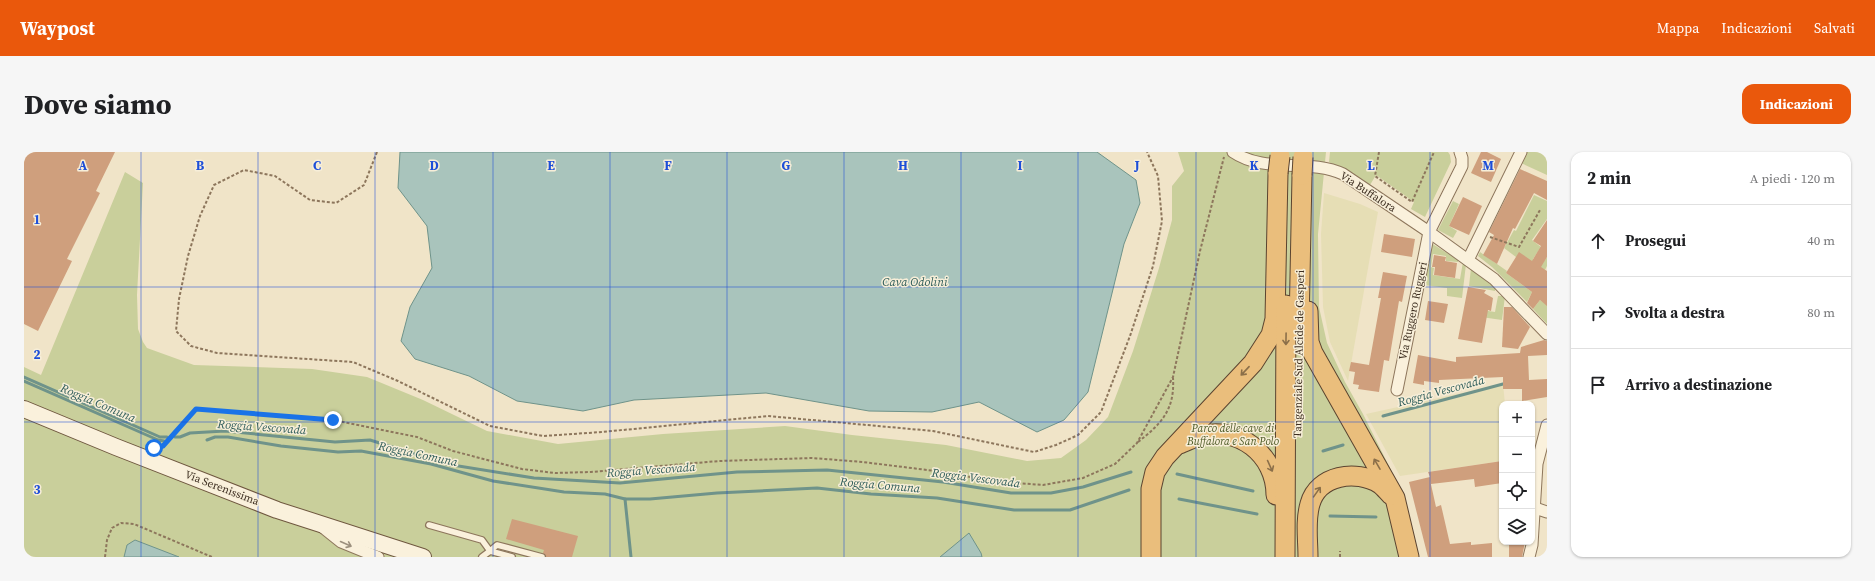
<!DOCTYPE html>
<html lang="it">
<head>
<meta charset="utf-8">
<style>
	body { margin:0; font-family:"Source Serif 4",serif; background:#f6f6f6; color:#202124 }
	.controls { position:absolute; right:12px; bottom:12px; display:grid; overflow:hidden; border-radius:8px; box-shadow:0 1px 3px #0004 }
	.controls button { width:36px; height:36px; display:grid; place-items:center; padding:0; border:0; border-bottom:1px solid #e0e0e0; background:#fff; color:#202124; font:20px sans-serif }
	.stop { position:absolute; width:12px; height:12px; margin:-9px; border:3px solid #1a73e8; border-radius:50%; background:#fff }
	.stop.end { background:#1a73e8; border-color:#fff; box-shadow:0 1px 4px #0008 }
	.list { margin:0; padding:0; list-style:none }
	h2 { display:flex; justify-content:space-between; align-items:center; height:52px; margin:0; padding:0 16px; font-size:17px }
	h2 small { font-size:13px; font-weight:400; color:#757577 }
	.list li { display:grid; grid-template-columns:26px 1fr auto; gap:12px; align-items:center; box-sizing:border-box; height:72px; padding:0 16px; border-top:1px solid #e0e0e0 }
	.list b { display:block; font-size:15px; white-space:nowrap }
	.list em { font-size:13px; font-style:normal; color:#757577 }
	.icon { flex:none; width:22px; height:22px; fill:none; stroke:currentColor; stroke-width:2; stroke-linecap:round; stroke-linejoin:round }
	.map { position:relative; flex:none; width:1523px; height:405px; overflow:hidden; border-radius:12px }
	header { display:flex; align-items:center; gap:24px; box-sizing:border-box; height:56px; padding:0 20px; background:#ea580c; color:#fff }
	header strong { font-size:19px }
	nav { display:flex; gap:22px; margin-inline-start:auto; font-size:14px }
	.intro { display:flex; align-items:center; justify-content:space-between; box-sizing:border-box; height:96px; padding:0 24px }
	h1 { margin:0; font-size:28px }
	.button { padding:10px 18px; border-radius:12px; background:#ea580c; color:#fff; font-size:14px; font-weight:700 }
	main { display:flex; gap:24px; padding:0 24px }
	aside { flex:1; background:#fff; border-radius:12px; box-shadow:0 1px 3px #0004 }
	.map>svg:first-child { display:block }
	.farmland { fill:#e6deb5 }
	.green { fill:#c9cf9b }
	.water { fill:#a9c4bc; stroke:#6f938a }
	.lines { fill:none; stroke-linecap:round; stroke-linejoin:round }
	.stream { stroke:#6f938a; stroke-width:3 }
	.building { fill:#cf9f7d }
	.service-casing { stroke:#8d765c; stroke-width:8 }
	.minor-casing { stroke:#8d765c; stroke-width:13 }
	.secondary-casing { stroke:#6f573f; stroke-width:18 }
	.trunk-casing { stroke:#5b4430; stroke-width:21 }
	.path { stroke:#8d765c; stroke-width:2; stroke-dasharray:3 2; stroke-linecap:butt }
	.service { stroke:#faf1dc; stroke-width:5.5 }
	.minor { stroke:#faf1dc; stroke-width:11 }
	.secondary { stroke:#faf1dc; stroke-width:16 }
	.trunk { stroke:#eabe7c; stroke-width:19 }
	.trunk-bridge-casing { stroke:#5b4430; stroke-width:21; stroke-linecap:butt }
	.trunk-bridge { stroke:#eabe7c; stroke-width:19 }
	.oneway { stroke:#8b6f49 }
	.oneway2 { stroke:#9c907e }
	.route { stroke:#1a73e8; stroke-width:5 }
	.grid { fill:none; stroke:#1d4ed8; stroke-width:1; stroke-opacity:0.55 }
	.labels { text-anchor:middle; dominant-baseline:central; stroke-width:3; stroke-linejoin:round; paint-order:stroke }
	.street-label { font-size:11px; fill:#3d2e20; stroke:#f7eed8 }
	.park-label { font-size:11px; font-style:italic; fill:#4d5a26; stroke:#f7eed8 }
	.water-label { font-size:12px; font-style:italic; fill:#2f5d5a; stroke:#f7eed8 }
	.grid-label { font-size:13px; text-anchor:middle; font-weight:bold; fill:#1d4ed8; stroke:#f7eed8; stroke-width:3; stroke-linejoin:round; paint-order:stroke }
</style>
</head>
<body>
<header>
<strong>Waypost</strong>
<nav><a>Mappa</a><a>Indicazioni</a><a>Salvati</a></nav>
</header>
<div class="intro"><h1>Dove siamo</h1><a class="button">Indicazioni</a></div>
<main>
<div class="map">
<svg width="1523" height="405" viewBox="0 0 1523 405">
	<rect width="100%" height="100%" fill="#f0e4c8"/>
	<!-- farmland -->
	<g class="farmland">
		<path d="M 1300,41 L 1336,52 L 1354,60 L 1324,229 L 1306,190 L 1299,155 L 1297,82 Z"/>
		<path d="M 1479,232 L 1481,252 L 1478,252 L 1478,309 L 1376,324 L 1342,262 Z"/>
	</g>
	<!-- green -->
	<g class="green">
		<path d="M 1154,0 L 1302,0 L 1294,82 L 1295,155 L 1303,191 L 1321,230 L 1339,262 L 1379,342 L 1394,405 L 0,405 L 0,215 L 17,223 L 101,20 L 119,31 L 113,143 L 114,177 L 119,190 L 123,196 L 170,213 L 288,217 L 343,225 L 399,248 L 463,279 L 534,292 L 639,282 L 761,274 L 828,283 L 922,293 L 1003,309 L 1037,306 L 1062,288 L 1084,265 L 1109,199 L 1135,116 L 1148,68 L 1148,34 L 1160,19 Z"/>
		<path d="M 1306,0 L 1424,0 L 1426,3 L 1427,10 L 1401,65 L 1387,57 L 1390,50 L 1352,23 L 1346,33 L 1305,10 Z"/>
		<path d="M 1503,0 L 1523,0 L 1523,23 L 1497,11 Z"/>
		<path d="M 1510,43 L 1523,49 L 1523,67 L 1508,88 L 1517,95 L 1509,107 L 1518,112 L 1523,105 L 1523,114 L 1521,118 L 1492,105 L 1480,96 L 1490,78 L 1492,79 Z"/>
		<path d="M 1429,49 L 1435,52 L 1425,74 L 1433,79 L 1429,86 L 1414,78 Z"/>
		<path d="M 1407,91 L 1434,108 L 1434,110 L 1422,109 L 1422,104 L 1409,102 L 1407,115 L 1410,116 L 1409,123 L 1436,127 L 1439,110 L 1442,112 L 1438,146 L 1423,144 L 1423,136 L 1400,133 Z"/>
		<path d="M 1456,100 L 1483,119 L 1482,121 L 1508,140 L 1503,150 L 1468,115 L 1454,104 Z"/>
		<path d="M 1447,116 L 1471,135 L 1471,139 L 1445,134 Z"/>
		<path d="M 1474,144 L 1481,144 L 1478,168 L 1443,163 L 1444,156 L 1471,160 Z"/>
		<path d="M 1516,148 L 1523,153 L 1523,172 L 1509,157 Z"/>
	</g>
	<!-- water -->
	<g class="water">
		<path d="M 376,0 L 1073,0 L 1112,28 L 1116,51 L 1100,92 L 1064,240 L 1040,268 L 1013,280 L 955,250 L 908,260 L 845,259 L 742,241 L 610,248 L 559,259 L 493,249 L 445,224 L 391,207 L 377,189 L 386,155 L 408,116 L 403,74 L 374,36 Z"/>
		<path d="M 945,381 L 957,401 L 958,405 L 916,405 Z"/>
		<path d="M 111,388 L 155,405 L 100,405 L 103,393 Z"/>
	</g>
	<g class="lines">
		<!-- stream -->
		<g class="stream">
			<path d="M 0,225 L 136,285 L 143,285"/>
			<path d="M 0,229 L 134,288 L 140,289"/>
			<path d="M 1359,264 L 1479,232"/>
			<path d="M 151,285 L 156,285 L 166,281 L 201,279 L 311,290 L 346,288 L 422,312 L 510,326 L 596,331 L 713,320 L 803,318 L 919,330 L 987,341 L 1027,341 L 1059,335 L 1107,320"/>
			<path d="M 183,288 L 191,285 L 204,285 L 257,294 L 314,300 L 337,299 L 407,312 L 469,329 L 540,340 L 581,342 L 601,347 L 626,347 L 693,341 L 793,336 L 847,342 L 913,346 L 990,358 L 1046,358 L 1105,338"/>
			<path d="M 1299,299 L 1319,293"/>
			<path d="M 1153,322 L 1229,339"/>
			<path d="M 601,347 L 607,405"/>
			<path d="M 1155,347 L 1233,362"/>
			<path d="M 1306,364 L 1352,365"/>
		</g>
	</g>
	<!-- building -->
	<g class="building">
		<path d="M 0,0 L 91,0 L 72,39 L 76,41 L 43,107 L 48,109 L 14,179 L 0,172 Z"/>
		<path d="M 1457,0 L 1463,0 L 1477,7 L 1467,30 L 1447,21 Z"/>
		<path d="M 1496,17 L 1523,29 L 1523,48 L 1510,41 L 1491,77 L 1489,76 L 1473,112 L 1459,103 L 1470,83 L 1465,80 Z"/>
		<path d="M 1439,45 L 1458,54 L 1445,83 L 1425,74 Z"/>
		<path d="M 1523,68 L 1523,105 L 1517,115 L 1523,119 L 1523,154 L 1516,148 L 1509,157 L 1503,151 L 1508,140 L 1482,121 L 1495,100 L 1508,109 L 1517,94 L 1509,89 Z"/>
		<path d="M 1360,82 L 1391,87 L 1388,105 L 1357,100 Z"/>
		<path d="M 1410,103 L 1422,105 L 1421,109 L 1433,111 L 1431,126 L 1410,123 L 1411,115 L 1408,115 Z"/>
		<path d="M 1359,120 L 1383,124 L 1378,150 L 1375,149 L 1365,209 L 1360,208 L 1355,240 L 1334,237 L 1335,233 L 1329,232 L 1331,220 L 1325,219 L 1327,210 L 1345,213 L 1357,146 L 1354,146 Z"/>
		<path d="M 1444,135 L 1462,138 L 1460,141 L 1469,146 L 1467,159 L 1464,158 L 1458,191 L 1434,187 Z"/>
		<path d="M 1404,149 L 1424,152 L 1420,171 L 1401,168 Z"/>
		<path d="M 1480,155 L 1488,155 L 1506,175 L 1494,197 L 1478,195 Z"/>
		<path d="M 1520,188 L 1523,189 L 1523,203 L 1504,204 L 1505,228 L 1523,227 L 1523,245 L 1498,249 L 1498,237 L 1479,237 L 1479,225 L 1415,228 L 1415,231 L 1400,229 L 1400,233 L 1389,231 L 1394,203 L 1432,210 L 1432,205 L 1496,201 L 1497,195 Z"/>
		<path d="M 1478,309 L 1478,331 L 1451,335 L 1450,327 L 1407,332 L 1406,328 L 1412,355 L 1417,353 L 1426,392 L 1447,390 L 1447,393 L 1468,391 L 1468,405 L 1404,405 L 1385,330 L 1406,325 L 1404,320 Z"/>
		<path d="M 488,367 L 554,384 L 548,405 L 522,405 L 519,401 L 520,398 L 482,387 Z"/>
		<path d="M 1485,390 L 1501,390 L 1498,405 L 1485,405 Z"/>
	</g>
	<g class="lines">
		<defs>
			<g id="service">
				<path d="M 405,373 L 458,388 L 466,399 L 473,393 L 518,405"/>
				<path d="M 458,405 L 466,399 L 488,405"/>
			</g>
			<g id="minor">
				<path d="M 1209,0 C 1241,22 1285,6 1319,22 L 1405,80 L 1470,127 L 1523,182"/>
				<path d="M 1444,108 L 1497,0"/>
				<path d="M 1373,238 L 1405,80 L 1438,14 L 1438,6 L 1436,0"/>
				<path d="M 1511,356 L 1523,360"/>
				<path d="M 297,374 L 317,390 L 354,405"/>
				<path d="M 1505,405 L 1508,393 L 1513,312 L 1523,273"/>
			</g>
			<path id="secondary" d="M 0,257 L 92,295 L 253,358 L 399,405"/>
			<g id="trunk">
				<path d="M 1284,159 L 1285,190 L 1289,201 L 1371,346 L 1385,405"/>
				<path d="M 1275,176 L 1278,23"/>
				<path d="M 1155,292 C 1161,290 1168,286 1175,284 C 1214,273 1252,302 1252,343"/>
				<path d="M 1127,405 L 1127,337 L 1131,320 L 1141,305 L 1229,211 L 1247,183 L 1251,167 L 1254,21"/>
				<path d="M 1261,405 L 1262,153"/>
				<path d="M 1284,405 C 1284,388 1281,369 1286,352 C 1294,323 1332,317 1356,332 C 1360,335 1363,339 1367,343"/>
			</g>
		</defs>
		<!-- service casing -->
		<use href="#service" class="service-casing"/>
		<!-- minor casing -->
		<use href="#minor" class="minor-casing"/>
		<!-- secondary casing -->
		<use href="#secondary" class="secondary-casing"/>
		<!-- trunk casing -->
		<use href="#trunk" class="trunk-casing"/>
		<!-- path -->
		<g class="path">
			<path d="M 353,0 L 340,33 L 312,51 L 286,48 L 251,24 L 220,18 L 190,33 L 176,64 L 164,104 L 155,147 L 152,179 L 167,194 L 193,201 L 329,210 L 374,229 L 466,274 L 519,284 L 578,280 L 744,264 L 909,279 L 1010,300 L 1032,293 L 1054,283 L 1077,260 L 1106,184 L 1129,114 L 1138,69 L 1134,24 L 1123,0"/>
			<path d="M 1355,0 L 1351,24 L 1388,50 L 1410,0"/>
			<path d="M 1466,85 L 1495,95 L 1516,58"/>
			<path d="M 1114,290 C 1137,272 1151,258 1149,226"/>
			<path d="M 130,296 L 139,294 L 172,257 L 309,268 L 393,285 L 429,299 L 498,317 L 531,321 L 567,320 L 695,309 L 788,306 L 839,310 L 919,320 L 968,329 L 1019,333 L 1059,326 L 1091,312 L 1113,291 L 1149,225 L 1176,99 L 1200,5"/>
			<path d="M 81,405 L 83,388 L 88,376 L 97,371 L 110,372 L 188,405"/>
			<path d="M 1316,405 L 1316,399"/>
		</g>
		<!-- service -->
		<use href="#service" class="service"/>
		<!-- minor -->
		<use href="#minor" class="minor"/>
		<!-- secondary -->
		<use href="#secondary" class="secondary"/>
		<!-- trunk -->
		<use href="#trunk" class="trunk"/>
		<defs>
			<g id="trunk-bridge">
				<path d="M 1254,21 L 1256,4"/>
				<path d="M 1278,23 L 1279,5"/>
			</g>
		</defs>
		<!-- trunk-bridge casing -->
		<use href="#trunk-bridge" class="trunk-bridge-casing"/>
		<!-- trunk-bridge -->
		<use href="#trunk-bridge" class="trunk-bridge"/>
	</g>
	<!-- one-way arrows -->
	<defs><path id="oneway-shaft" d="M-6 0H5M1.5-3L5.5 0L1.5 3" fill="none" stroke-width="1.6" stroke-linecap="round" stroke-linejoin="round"/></defs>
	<g class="oneway">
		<use href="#oneway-shaft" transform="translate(1262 187) rotate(91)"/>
		<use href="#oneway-shaft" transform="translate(1221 219) rotate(133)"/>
		<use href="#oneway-shaft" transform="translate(1353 312) rotate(-120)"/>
		<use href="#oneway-shaft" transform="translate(1246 314) rotate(66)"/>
		<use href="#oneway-shaft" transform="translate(1293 340) rotate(-55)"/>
	</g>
	<use class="oneway2" href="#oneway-shaft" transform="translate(322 392) rotate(24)"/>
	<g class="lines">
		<!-- route -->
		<path class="route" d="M 130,296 L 139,294 L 172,257 L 309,268"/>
	</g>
	<!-- grid -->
	<path class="grid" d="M 117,0 L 117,405M 234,0 L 234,405M 351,0 L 351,405M 469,0 L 469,405M 586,0 L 586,405M 703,0 L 703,405M 820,0 L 820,405M 937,0 L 937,405M 1054,0 L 1054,405M 1172,0 L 1172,405M 1289,0 L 1289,405M 1406,0 L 1406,405M 0,135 L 1523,135M 0,270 L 1478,270M 1508,270 L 1523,270"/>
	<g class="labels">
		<!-- street labels -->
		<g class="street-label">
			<text transform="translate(1344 40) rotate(33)">Via Buffalora</text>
			<text transform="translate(1389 159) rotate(-78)">Via Ruggero Ruggeri</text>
			<text transform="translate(1275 202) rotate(-89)">Tangenziale Sud Alcide de Gasperi</text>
			<text transform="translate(198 336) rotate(21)">Via Serenissima</text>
		</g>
		<!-- park labels -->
		<g class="park-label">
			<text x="1209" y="276">Parco delle cave di<tspan x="1209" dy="13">Buffalora e San Polo</tspan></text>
		</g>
		<!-- water labels -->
		<g class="water-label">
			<text x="891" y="130">Cava Odolini</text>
			<text transform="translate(1417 239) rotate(-15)">Roggia Vescovada</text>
			<text transform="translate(74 251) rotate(23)">Roggia Comuna</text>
			<text transform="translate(238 275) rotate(4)">Roggia Vescovada</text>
			<text transform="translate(394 302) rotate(12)">Roggia Comuna</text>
			<text transform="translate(627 318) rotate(-4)">Roggia Vescovada</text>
			<text transform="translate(952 326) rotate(7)">Roggia Vescovada</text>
			<text transform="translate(856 333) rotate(5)">Roggia Comuna</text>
		</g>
	</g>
	<g class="grid-label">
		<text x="59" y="18">A</text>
		<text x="176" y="18">B</text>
		<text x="293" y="18">C</text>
		<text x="410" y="18">D</text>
		<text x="527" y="18">E</text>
		<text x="644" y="18">F</text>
		<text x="762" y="18">G</text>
		<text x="879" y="18">H</text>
		<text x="996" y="18">I</text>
		<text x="1113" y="18">J</text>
		<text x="1230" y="18">K</text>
		<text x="1347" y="18">L</text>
		<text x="1464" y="18">M</text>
		<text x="13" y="72">1</text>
		<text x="13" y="207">2</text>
		<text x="13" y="342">3</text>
	</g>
</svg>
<div class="controls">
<button>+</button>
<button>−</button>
<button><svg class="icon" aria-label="locate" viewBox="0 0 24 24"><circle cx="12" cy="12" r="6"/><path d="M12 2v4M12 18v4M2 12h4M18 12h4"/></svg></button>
<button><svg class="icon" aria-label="layers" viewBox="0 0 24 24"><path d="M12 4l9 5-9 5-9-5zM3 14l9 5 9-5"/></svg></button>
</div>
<div class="stop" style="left:130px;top:296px"></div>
<div class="stop end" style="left:309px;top:268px"></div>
</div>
<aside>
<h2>2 min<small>A piedi · 120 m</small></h2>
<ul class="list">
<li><svg class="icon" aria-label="ahead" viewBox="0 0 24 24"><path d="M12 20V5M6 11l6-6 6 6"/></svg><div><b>Prosegui</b></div><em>40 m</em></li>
<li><svg class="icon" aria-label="right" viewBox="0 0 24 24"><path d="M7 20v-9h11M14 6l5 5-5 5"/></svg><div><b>Svolta a destra</b></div><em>80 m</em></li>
<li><svg class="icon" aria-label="arrive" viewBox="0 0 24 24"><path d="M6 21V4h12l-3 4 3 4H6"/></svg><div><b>Arrivo a destinazione</b></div></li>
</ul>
</aside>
</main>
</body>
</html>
